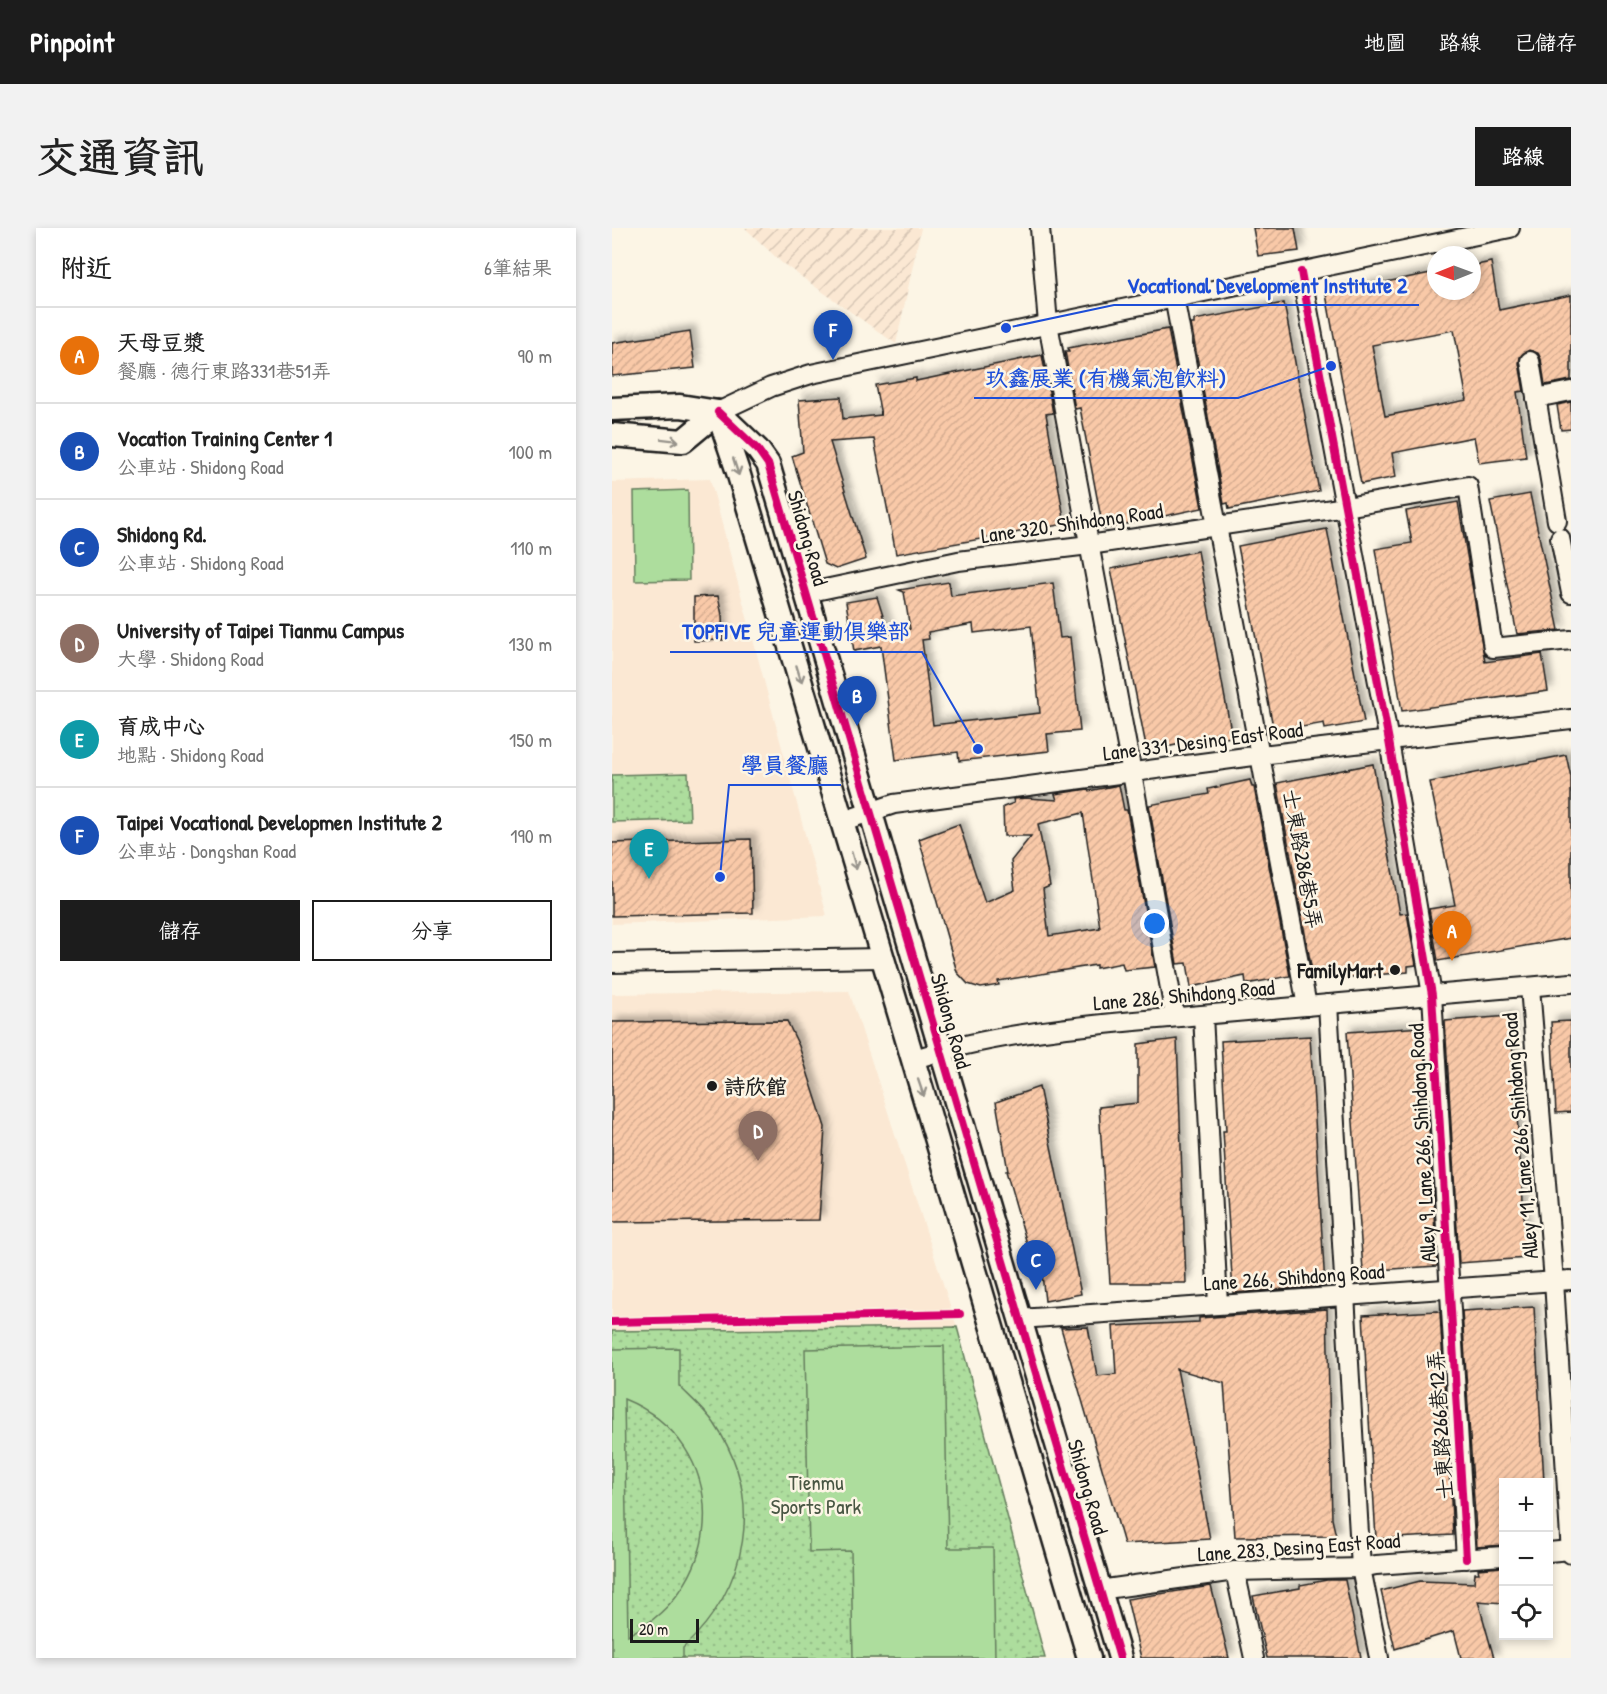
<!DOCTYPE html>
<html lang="zh-TW">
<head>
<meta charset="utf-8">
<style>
	body { margin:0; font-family:"Patrick Hand","LXGW WenKai TC",sans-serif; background:#f2f2f2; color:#222 }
	.controls { position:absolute; right:18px; bottom:18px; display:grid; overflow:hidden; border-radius:0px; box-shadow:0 3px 9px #0003 }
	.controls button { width:54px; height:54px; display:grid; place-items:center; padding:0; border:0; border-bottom:2px solid #e0e0e0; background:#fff; color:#222; font:30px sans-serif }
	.compass { position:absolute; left:815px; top:18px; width:54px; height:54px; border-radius:50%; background:#fff; box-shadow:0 3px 9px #0003; rotate:269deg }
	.scale { position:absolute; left:18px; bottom:15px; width:69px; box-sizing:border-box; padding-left:6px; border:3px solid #1c1c1c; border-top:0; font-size:16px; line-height:21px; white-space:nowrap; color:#1c1c1c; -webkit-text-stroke:4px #fcf5e5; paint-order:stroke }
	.you { position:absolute; left:543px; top:696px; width:21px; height:21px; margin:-15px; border:4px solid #fff; border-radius:50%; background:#1a73e8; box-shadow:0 0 0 9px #1a73e833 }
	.badge { display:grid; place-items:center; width:39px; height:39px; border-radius:50%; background:#1c1c1c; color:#fff; font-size:20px; font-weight:700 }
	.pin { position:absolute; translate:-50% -50px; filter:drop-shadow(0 2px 3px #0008) }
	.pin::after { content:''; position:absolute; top:32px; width:21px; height:18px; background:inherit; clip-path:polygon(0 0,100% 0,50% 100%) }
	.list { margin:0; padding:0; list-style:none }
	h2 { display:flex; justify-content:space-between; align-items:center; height:78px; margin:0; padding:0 24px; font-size:26px }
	h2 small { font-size:20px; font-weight:400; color:#767676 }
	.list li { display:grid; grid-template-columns:39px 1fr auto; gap:18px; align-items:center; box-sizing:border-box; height:96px; padding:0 24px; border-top:2px solid #e0e0e0 }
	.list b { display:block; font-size:22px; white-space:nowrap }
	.list p { margin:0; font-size:20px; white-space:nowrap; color:#767676 }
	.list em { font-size:20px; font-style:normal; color:#767676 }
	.actions { display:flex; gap:12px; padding:18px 24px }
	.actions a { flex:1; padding:14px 0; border:2px solid #1c1c1c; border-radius:0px; text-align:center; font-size:21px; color:#1c1c1c }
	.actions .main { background:#1c1c1c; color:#fff }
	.icon { flex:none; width:33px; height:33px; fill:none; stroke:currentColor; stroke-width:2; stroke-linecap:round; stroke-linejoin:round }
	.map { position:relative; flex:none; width:959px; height:1430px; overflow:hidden; border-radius:0px }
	header { display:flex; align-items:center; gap:36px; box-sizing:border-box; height:84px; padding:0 30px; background:#1c1c1c; color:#fff }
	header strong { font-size:28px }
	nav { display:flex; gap:33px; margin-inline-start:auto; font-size:21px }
	.intro { display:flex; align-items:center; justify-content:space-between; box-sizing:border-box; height:144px; padding:0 36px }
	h1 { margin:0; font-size:42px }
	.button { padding:15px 27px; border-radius:0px; background:#1c1c1c; color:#fff; font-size:21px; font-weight:700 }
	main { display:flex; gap:36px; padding:0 36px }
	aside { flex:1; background:#fff; border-radius:0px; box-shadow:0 3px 9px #0003 }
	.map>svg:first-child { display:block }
	.built { fill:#fbe8d3 }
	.industrial { fill:url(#industrial-furrows) }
	.green { fill:url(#green-dots); stroke:#647c5c; stroke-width:1.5 }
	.pitch { fill:#addd9d; stroke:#647c5c; stroke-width:1.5; fill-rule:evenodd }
	.building { fill:url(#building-hatch); stroke:#1c1c1c; stroke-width:1.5; fill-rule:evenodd; filter:url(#shadow) }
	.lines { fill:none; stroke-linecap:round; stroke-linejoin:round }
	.minor-casing { stroke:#1c1c1c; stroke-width:22 }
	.tertiary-casing { stroke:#1c1c1c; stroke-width:27 }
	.minor { stroke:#fcf5e5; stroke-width:18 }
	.tertiary { stroke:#fcf5e5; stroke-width:22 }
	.cycleway-casing { stroke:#fcf5e5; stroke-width:11 }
	.cycleway { stroke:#d6006c; stroke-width:8 }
	.oneway { stroke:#97938b }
	.poi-dot { fill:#1c1c1c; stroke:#fcf5e5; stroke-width:2 }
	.labels { text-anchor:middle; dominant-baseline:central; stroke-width:5; stroke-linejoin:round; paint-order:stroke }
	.street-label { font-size:21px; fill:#1c1c1c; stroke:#fcf5e5 }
	.poi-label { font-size:21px; font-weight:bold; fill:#1c1c1c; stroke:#fcf5e5; text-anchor:end }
	.park-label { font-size:21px; fill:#485643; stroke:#fcf5e5 }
	.leader { fill:none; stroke:#1d4ed8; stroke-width:2 }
	.callout-dot { fill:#1d4ed8; stroke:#fcf5e5; stroke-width:2 }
	.callout-label { font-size:22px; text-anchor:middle; font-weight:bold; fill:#1d4ed8; stroke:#fcf5e5; stroke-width:5; stroke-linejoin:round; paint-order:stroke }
</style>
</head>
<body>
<header>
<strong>Pinpoint</strong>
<nav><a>地圖</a><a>路線</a><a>已儲存</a></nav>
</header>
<div class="intro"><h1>交通資訊</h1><a class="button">路線</a></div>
<main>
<aside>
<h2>附近<small>6筆結果</small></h2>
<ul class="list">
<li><span class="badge" style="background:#e8710a">A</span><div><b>天母豆漿</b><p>餐廳 · 德行東路331巷51弄</p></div><em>90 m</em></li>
<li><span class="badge" style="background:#1a4fb4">B</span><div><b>Vocation Training Center 1</b><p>公車站 · Shidong Road</p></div><em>100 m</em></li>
<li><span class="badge" style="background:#1a4fb4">C</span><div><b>Shidong Rd.</b><p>公車站 · Shidong Road</p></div><em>110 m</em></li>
<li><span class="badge" style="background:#8d6e63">D</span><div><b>University of Taipei Tianmu Campus</b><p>大學 · Shidong Road</p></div><em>130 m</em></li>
<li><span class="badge" style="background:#0f9aa8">E</span><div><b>育成中心</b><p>地點 · Shidong Road</p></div><em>150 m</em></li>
<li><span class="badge" style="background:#1a4fb4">F</span><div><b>Taipei Vocational Developmen Institute 2</b><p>公車站 · Dongshan Road</p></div><em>190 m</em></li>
</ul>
<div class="actions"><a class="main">儲存</a><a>分享</a></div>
</aside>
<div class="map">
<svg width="959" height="1430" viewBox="0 0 959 1430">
	<defs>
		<pattern id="industrial-furrows" width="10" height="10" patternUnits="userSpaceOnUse" patternTransform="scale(1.5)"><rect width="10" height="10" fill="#fbe8d3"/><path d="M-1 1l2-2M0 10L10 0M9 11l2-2" fill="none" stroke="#d7c6b5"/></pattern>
		<pattern id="green-dots" width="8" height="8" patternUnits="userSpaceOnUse" patternTransform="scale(1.5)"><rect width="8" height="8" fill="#addd9d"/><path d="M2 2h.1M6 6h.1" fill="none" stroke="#94bd87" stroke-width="1.8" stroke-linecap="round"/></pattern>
		<pattern id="building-hatch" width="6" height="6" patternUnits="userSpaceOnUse" patternTransform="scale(1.5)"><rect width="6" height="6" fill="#f9c9a8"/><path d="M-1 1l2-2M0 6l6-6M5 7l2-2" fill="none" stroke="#d5ac90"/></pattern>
		<filter id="shadow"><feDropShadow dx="5.5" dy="-5.5" stdDeviation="3" flood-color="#0004"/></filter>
	</defs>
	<rect width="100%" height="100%" fill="#fcf5e5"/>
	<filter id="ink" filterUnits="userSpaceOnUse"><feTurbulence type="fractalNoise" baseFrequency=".0167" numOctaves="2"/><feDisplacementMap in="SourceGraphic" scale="12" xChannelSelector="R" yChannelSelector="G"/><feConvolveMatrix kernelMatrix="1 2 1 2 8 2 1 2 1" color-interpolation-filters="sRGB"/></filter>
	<g filter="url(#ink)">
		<!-- built -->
		<g class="built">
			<path d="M 98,251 L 215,688 L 0,696 L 0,254 Z"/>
			<path d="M 237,763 L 345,1099 L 0,1103 L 0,766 Z"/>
		</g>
		<!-- industrial -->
		<path class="industrial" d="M 133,0 L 309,0 L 284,116 L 170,35 Z"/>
		<!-- green -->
		<g class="green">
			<path d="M 76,545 L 78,592 L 0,594 L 0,547 Z"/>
			<path d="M 345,1099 L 433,1430 L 0,1430 L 0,1103 Z"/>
		</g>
		<!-- pitch -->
		<g class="pitch">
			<path d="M 76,262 L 77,352 L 23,353 L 22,264 Z"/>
			<path d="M 332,1118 L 336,1320 L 381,1320 L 383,1430 L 241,1430 L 239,1323 L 197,1324 L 193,1121 Z"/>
			<path d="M 67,1120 L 67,1158 C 79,1170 92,1181 102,1195 C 154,1272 136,1359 71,1420 L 71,1430 L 0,1430 L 0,1121 ZM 12,1171 C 120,1215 117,1357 16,1407 Z"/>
		</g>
		<!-- building -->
		<g class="building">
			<path d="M 641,0 L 683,0 L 687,23 L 646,28 Z"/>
			<path d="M 879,34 L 887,82 L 959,67 L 959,152 L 933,157 L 929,131 L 926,125 L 917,122 L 908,129 L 907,135 L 912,163 L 905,164 L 914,229 L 867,235 L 862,209 L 780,225 L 784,249 L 749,256 L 714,66 L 824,44 L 824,63 L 860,63 L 860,38 ZM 842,102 L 855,172 L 773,188 L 760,117 Z"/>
			<path d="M 672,75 L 707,263 L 617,281 L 616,275 L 612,276 L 579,96 L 582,96 L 582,92 Z"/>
			<path d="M 556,101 L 590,280 L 491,301 L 468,180 L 463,181 L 453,123 L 457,123 L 456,120 Z"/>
			<path d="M 78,103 L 83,140 L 0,148 L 0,115 Z"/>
			<path d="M 430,127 L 441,185 L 434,186 L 453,296 L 284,326 L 262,211 L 218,214 L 254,331 L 224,341 L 213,336 L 180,228 L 191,224 L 187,172 L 229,169 L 231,191 L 269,187 L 263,157 L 304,150 L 304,153 Z"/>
			<path d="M 959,174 L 959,201 L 949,202 L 945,177 Z"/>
			<path d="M 918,266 L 947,402 L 905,406 L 878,273 Z"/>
			<path d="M 846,274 L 873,434 L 930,426 L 936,463 L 790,483 L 763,321 L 800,315 L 794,283 Z"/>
			<path d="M 715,301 L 752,494 L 713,501 L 712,495 L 662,504 L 626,318 Z"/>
			<path d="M 586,323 L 620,509 L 583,515 L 583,513 L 535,523 L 499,341 Z"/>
			<path d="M 337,354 L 339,368 L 441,355 L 448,410 L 458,409 L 468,503 L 435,506 L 437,523 L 347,533 L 346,524 L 284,532 L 269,418 L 242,423 L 234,374 L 265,369 L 277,407 L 298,401 L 292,364 L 287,362 ZM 361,396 L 362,405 L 419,398 L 428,485 L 321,497 L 310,412 L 317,411 L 316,404 Z"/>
			<path d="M 106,368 L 110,387 L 111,412 L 82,413 L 82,369 Z"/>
			<path d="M 954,527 L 959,549 L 959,710 L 826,733 L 817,681 L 843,677 L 818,554 Z"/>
			<path d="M 761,536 L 788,686 L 795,685 L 804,737 L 796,738 L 796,744 L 705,752 L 703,743 L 700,743 L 665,555 Z"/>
			<path d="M 638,552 L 640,559 L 642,559 L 678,748 L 634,756 L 633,748 L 579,759 L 575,735 L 565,736 L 537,577 L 597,566 L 596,561 Z"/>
			<path d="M 507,557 L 512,582 L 515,582 L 543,739 L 512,742 L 510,735 L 484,740 L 484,737 L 386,753 L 387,757 L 369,760 L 356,756 L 345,744 L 307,611 L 347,596 L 373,675 L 403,662 L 399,633 L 419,608 L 392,608 L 391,579 L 402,575 L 401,571 L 415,570 L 445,572 L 443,566 L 476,561 L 477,563 ZM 471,585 L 488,700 L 437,708 L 431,661 L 438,658 L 426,596 Z"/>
			<path d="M 139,611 L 141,685 L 0,688 L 0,615 Z"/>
			<path d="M 898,788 L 915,1030 L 847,1035 L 833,793 Z"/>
			<path d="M 175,793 L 187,818 L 213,899 L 207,992 L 0,994 L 0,794 Z"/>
			<path d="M 959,793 L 959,884 L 944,885 L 939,794 Z"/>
			<path d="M 811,799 L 825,1038 L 751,1043 L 735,804 Z"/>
			<path d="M 698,808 L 713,1058 L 621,1065 L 611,903 L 614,903 L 609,813 Z"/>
			<path d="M 565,811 L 574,1055 L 498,1055 L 487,879 L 526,875 L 526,816 Z"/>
			<path d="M 427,859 L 469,1066 L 433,1073 L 429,1038 L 422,1040 L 394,943 L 396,943 L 384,874 Z"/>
			<path d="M 922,1079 L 932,1254 L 891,1254 L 891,1317 L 865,1319 L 850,1083 Z"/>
			<path d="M 715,1081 L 720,1291 L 724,1308 L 623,1309 L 612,1155 L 565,1141 L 598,1311 L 512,1316 L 449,1100 L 476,1099 L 485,1148 L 504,1146 L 501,1098 L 587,1094 L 587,1090 Z"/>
			<path d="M 826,1083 L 828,1085 L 841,1307 L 764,1311 L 751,1087 Z"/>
			<path d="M 891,1339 L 891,1375 L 866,1373 L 882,1430 L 849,1430 L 842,1403 L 783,1421 L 769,1363 L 808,1353 L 862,1355 L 863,1345 L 867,1345 L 866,1341 Z"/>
			<path d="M 715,1352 L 733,1352 L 749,1430 L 655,1430 L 641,1368 L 688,1360 L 688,1357 Z"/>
			<path d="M 599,1358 L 617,1430 L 529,1430 L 515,1371 Z"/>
		</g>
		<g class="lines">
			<defs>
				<g id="minor">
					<path d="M 428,0 L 436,96 L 520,545 L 563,789"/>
					<path d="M 689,44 L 777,513 L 820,767 L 854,1331"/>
					<path d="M 562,69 L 695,778"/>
					<path d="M 918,133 L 945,293"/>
					<path d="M 924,170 L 959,163"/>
					<path d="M 106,184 L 159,159 L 199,146 L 898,0"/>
					<path d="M 948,310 L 959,365"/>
					<path d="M 194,365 L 346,333 L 477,317 L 734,279 L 856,258 L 881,420 L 959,412"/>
					<path d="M 231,593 L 282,576 L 649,527 L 959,491"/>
					<path d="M 0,735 L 270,730"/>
					<path d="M 918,759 L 942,1053 L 959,1326"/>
					<path d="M 716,776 L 749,1340 L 767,1430"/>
					<path d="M 591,787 L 606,1076"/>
					<path d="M 300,832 C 390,802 484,797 578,788 C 705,776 832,767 959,755"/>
					<path d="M 408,1091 L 959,1052"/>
					<path d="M 936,1324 L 959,1322"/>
					<path d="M 623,1343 L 642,1430"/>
					<path d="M 487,1362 L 623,1343 L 749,1340 L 764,1337 L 891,1328"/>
				</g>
				<g id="tertiary">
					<path d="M 0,181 L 68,178 L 106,184"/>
					<path d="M 106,184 L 146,222 L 156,236 L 508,1430"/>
					<path d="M 107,188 L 126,244 L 313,872 L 477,1430"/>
					<path d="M 0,207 L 71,213 L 106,184"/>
				</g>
			</defs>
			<!-- minor casing -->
			<use href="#minor" class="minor-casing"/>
			<!-- tertiary casing -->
			<use href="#tertiary" class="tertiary-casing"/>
			<!-- minor -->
			<use href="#minor" class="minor"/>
			<!-- tertiary -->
			<use href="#tertiary" class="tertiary"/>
			<defs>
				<g id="cycleway">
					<path d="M 689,44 L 777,513 L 820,767 L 854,1331"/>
					<path d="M 106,184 L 146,222 L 156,236 L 508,1430"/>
					<path d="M 0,1094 L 348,1086"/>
				</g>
			</defs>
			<!-- cycleway casing -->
			<use href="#cycleway" class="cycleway-casing"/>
			<!-- cycleway -->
			<use href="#cycleway" class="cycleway"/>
		</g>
		<!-- one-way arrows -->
		<defs><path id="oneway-shaft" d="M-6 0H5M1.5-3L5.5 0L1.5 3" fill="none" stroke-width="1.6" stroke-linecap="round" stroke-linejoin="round" transform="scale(1.5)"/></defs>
		<g class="oneway">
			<use href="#oneway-shaft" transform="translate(58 212) rotate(7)"/>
			<use href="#oneway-shaft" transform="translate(124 239) rotate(72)"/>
			<use href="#oneway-shaft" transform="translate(187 446) rotate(73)"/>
			<use href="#oneway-shaft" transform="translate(242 633) rotate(74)"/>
			<use href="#oneway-shaft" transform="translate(309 860) rotate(71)"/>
		</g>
	</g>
	<!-- markers -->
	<g class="poi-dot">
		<circle cx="783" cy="742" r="6"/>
		<circle cx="100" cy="858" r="6"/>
	</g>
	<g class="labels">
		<!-- street labels -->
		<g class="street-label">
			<text transform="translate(460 295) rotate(-8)">Lane 320, Shihdong Road</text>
			<text transform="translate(196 310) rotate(74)">Shidong Road</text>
			<text transform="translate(591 513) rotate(-7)">Lane 331, Desing East Road</text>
			<text transform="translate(691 631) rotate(80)">士東路286巷5弄</text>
			<text transform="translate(572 767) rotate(-5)">Lane 286, Shihdong Road</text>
			<text transform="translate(339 793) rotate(74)">Shidong Road</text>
			<text transform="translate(908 908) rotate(-95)">Alley 11, Lane 266, Shihdong Road</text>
			<text transform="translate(810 915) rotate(-93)">Alley 9, Lane 266, Shihdong Road</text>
			<text transform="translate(682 1049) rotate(-4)">Lane 266, Shihdong Road</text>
			<text transform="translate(828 1197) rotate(-94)">士東路266巷12弄</text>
			<text transform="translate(476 1259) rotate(74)">Shidong Road</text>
			<text transform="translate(687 1319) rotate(-4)">Lane 283, Desing East Road</text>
		</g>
		<!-- poi labels -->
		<g class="poi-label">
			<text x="771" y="742">FamilyMart</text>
			<text x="112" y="858" text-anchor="start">詩欣館</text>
		</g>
		<!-- park labels -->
		<g class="park-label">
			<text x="204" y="1254">Tienmu<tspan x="204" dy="24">Sports Park</tspan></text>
		</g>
	</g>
	<!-- callouts -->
	<path class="leader" d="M394 100L502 77H807M719 138L626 170H362M366 521L310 424H58M108 649L117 557H229"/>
	<g class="callout-dot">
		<circle cx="394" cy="100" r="6"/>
		<circle cx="719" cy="138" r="6"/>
		<circle cx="366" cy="521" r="6"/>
		<circle cx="108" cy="649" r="6"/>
	</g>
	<g class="callout-label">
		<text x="655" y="65">Vocational Development Institute 2</text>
		<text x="494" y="158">玖鑫展業 (有機氣泡飲料)</text>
		<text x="184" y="411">TOPFIVE 兒童運動俱樂部</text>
		<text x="173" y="545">學員餐廳</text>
	</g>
</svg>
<div class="controls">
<button>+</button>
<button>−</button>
<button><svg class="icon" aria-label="locate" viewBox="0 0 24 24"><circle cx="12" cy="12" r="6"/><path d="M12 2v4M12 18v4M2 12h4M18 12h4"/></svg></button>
</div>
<svg class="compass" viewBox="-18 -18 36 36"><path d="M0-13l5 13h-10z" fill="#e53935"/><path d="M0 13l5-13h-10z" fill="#767676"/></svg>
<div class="scale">20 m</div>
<div class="you"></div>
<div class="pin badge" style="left:840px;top:733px;background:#e8710a">A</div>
<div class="pin badge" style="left:245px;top:498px;background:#1a4fb4">B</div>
<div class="pin badge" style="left:424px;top:1062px;background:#1a4fb4">C</div>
<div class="pin badge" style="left:146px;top:933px;background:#8d6e63">D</div>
<div class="pin badge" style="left:37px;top:651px;background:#0f9aa8">E</div>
<div class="pin badge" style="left:221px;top:132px;background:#1a4fb4">F</div>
</div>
</main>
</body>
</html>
